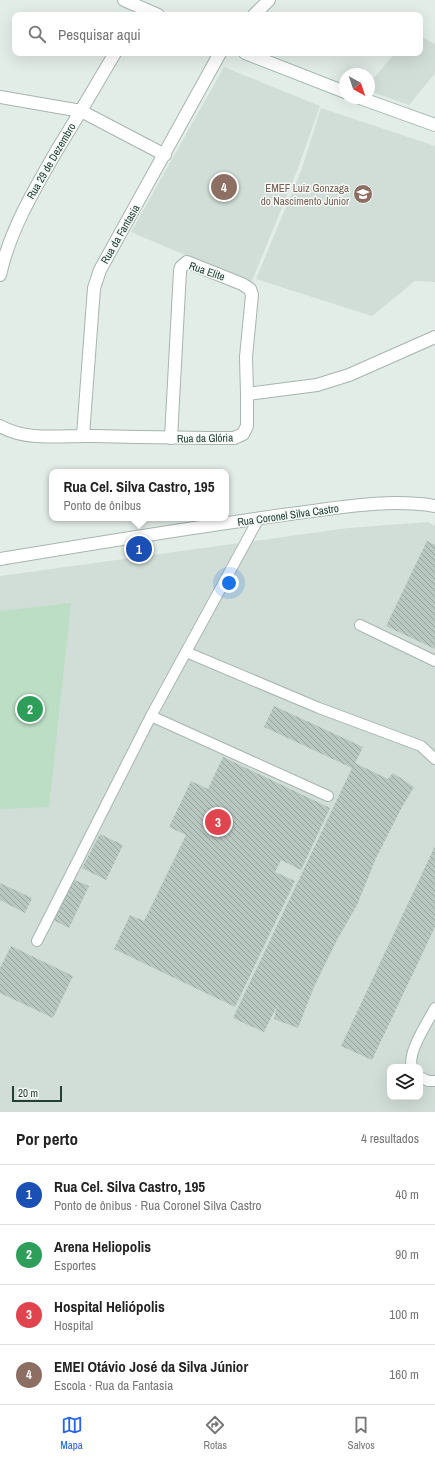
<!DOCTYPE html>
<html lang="pt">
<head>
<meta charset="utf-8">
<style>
	body { margin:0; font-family:"Archivo Narrow",sans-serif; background:#f6f6f6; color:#222 }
	.controls { position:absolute; right:12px; bottom:12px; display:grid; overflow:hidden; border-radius:8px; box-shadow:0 4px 16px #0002 }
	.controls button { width:36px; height:36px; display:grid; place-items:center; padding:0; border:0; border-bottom:1px solid #e0e0e0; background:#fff; color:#222; font:20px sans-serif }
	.compass { position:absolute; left:339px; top:68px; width:36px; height:36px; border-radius:50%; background:#fff; box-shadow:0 4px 16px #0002; rotate:140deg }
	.scale { position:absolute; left:12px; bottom:10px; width:50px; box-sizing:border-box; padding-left:4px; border:2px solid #233f36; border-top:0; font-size:11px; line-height:14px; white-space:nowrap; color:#233f36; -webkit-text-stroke:3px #f4f9f6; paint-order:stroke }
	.you { position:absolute; left:229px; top:583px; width:14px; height:14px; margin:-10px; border:3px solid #fff; border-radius:50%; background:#1a73e8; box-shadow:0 0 0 6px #1a73e833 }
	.badge { display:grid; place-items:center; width:26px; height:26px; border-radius:50%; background:#2563eb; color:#fff; font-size:13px; font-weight:700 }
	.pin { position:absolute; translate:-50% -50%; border:2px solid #fff; box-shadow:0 1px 4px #0006 }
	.popup { position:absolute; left:49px; top:469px; width:180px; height:52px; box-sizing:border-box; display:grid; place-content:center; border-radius:8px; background:#fff; filter:drop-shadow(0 1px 3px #0005); font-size:13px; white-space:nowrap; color:#767676 }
	.popup b { font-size:15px; color:#222 }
	.popup::after { content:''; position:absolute; left:50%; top:100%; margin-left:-8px; border:8px solid transparent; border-top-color:#fff }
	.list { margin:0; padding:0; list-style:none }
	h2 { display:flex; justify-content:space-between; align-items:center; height:52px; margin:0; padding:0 16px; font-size:17px }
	h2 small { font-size:13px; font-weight:400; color:#767676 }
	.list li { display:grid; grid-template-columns:26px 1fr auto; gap:12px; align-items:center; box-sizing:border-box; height:60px; padding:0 16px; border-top:1px solid #e0e0e0 }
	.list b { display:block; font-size:15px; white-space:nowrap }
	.list p { margin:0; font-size:13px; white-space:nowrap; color:#767676 }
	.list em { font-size:13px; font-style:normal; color:#767676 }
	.icon { flex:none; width:22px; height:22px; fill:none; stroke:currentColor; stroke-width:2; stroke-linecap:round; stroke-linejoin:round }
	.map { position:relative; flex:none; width:435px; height:1112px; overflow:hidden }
	.search { position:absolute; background:#fff; box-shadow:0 4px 16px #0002; left:12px; right:12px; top:12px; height:44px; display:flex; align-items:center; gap:10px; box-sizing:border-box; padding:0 14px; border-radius:8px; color:#767676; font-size:15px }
	.sheet { height:292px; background:#fff }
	nav { display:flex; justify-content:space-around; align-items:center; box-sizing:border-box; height:56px; border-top:1px solid #e0e0e0; background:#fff; font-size:11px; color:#767676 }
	nav a { display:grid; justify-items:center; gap:2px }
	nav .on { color:#2563eb }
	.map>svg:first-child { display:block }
	.built { fill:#d1ddd7; fill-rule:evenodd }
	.grass { fill:#bcdec4 }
	.building { fill:url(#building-back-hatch) }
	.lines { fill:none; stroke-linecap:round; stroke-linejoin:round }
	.service-casing { stroke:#a6b5af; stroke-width:12 }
	.minor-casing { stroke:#a6b5af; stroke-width:14 }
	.secondary-casing { stroke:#a1b9b0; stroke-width:14 }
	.service { stroke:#fff; stroke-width:10 }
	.minor { stroke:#fff; stroke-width:12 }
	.secondary { stroke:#fff; stroke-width:12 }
	.labels { text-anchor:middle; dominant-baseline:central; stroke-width:3; stroke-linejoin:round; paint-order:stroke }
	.street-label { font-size:11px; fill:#233f36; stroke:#f4f9f6 }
	.education-label { font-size:11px; fill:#785e54; stroke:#f4f9f6; text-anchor:end }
</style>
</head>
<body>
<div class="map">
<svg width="435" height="1112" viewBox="0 0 435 1112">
	<defs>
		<pattern id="building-back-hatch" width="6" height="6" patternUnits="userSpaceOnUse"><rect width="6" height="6" fill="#b8c8c1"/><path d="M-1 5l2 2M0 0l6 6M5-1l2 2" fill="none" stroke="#95a49e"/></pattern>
	</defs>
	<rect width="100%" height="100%" fill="#e3ede8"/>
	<!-- built -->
	<g class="built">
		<path d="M 420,36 L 435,44 L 435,73 L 409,105 L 369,91 L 369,84 L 395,53 L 420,53 Z"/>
		<path d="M 224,67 L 320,106 L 297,171 L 251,283 L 131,232 Z"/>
		<path d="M 321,108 L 435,146 L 435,282 L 415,281 L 372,316 L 256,279 L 301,171 Z"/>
		<path d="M 428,522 L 435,526 L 435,1112 L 0,1112 L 0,576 L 348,528 ZM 390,1067 L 420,1067 L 420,1097 L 390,1097 Z"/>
	</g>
	<!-- grass -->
	<path class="grass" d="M 71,603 L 49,807 L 0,809 L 0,611 Z"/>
	<!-- building -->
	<g class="building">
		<path d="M 427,541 L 435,545 L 435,649 L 386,626 Z"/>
		<path d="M 274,706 L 363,747 L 355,763 L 388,779 L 393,773 L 414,787 L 402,807 L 376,858 L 357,905 L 337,940 L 314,987 L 298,1028 L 274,1019 L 277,1006 L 264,1032 L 233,1018 L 352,768 L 264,727 Z"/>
		<path d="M 223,757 L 330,808 L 301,870 L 281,860 L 275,872 L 295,881 L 235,1007 L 114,949 L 130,915 L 144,921 L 186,835 L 169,827 L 191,781 L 208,789 Z"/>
		<path d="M 100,834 L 123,845 L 106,880 L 82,868 Z"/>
		<path d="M 435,846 L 435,927 L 372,1060 L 341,1046 Z"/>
		<path d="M 70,878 L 89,886 L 69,928 L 51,919 Z"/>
		<path d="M 0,883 L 32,898 L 25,913 L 0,900 Z"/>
		<path d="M 11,946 L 73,976 L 53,1018 L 0,993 L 0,968 Z"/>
	</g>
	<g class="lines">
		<defs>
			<g id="service">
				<path d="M 360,625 L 435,661"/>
				<path d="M 186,652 L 319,708 L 421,746 L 435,759"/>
				<path d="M 151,716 L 328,796"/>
				<path d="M 37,941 L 151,716 L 259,518"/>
				<path d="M 412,1067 C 407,1052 428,1022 435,1008"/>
				<path d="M 420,1077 L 428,1081 L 435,1081"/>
			</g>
			<g id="minor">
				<path d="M 254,15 L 269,0"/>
				<path d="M 0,97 L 81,111 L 165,155"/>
				<path d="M 0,275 C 10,230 34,190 57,150 C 77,118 96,85 115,53"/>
				<path d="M 0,426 C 28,442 63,435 93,436 C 140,437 187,438 234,438 L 243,434 L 247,426 L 247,394 L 317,385 L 349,375 L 435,337"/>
				<path d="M 83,435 L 94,288 L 100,270 L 220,53"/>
				<path d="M 171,438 L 180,271 L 181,267 L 187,262 L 242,284 L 250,289 L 252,295 L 246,357 L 247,394"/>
				<path d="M 0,559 C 97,543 193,527 290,514 C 338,508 388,498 435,506"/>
			</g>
			<g id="secondary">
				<path d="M 124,0 L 158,15"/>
				<path d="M 245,53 L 345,92"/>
				<path d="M 360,98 L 435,125"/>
			</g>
		</defs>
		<!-- service casing -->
		<use href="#service" class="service-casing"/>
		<!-- minor casing -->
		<use href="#minor" class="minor-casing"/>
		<!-- secondary casing -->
		<use href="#secondary" class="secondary-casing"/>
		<!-- service -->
		<use href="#service" class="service"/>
		<!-- minor -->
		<use href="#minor" class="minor"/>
		<!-- secondary -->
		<use href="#secondary" class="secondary"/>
	</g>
	<!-- icons -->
	<defs>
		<symbol id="school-disc" viewBox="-11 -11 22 22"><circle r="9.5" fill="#8d6e63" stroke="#f4f9f6"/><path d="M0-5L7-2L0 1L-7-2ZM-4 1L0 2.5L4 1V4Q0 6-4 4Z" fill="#fff"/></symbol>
	</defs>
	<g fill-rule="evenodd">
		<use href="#school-disc" x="352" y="183" width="22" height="22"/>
	</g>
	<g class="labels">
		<!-- street labels -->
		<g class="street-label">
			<text transform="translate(51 161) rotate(-60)">Rua 29 de Dezembro</text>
			<text transform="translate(120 234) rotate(-60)">Rua da Fantasia</text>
			<text transform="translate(207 271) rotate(19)">Rua Elite</text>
			<text transform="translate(205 438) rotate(-1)">Rua da Glória</text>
			<text transform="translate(288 515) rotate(-8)">Rua Coronel Silva Castro</text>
		</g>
		<!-- education labels -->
		<g class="education-label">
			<text x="349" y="188">EMEF Luiz Gonzaga<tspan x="349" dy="13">do Nascimento Junior</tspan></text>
		</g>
	</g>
</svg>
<div class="controls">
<button><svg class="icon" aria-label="layers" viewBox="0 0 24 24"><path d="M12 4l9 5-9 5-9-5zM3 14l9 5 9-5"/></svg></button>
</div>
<svg class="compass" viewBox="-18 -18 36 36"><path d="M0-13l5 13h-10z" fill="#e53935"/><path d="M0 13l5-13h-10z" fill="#767676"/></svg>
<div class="scale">20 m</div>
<div class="you"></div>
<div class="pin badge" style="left:139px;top:549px;background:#1a4fb4">1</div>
<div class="popup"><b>Rua Cel. Silva Castro, 195</b>Ponto de ônibus</div>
<div class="pin badge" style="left:30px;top:709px;background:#2e9e5b">2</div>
<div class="pin badge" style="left:218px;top:822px;background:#e0444e">3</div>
<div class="pin badge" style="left:224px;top:187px;background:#8d6e63">4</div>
<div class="search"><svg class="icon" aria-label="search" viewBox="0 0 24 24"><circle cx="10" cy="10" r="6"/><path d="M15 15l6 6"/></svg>Pesquisar aqui</div>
</div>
<section class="sheet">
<h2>Por perto<small>4 resultados</small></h2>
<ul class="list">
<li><span class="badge" style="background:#1a4fb4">1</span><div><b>Rua Cel. Silva Castro, 195</b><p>Ponto de ônibus · Rua Coronel Silva Castro</p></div><em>40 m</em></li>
<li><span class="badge" style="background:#2e9e5b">2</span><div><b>Arena Heliopolis</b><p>Esportes</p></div><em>90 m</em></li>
<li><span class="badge" style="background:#e0444e">3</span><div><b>Hospital Heliópolis</b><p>Hospital</p></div><em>100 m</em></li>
<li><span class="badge" style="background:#8d6e63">4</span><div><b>EMEI Otávio José da Silva Júnior</b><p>Escola · Rua da Fantasia</p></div><em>160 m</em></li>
</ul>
</section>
<nav>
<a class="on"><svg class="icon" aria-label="map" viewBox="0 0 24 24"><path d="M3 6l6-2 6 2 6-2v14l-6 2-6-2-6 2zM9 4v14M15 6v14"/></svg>Mapa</a>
<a><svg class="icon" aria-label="directions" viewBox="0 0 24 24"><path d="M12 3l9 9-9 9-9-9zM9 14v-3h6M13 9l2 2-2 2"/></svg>Rotas</a>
<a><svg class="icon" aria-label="saved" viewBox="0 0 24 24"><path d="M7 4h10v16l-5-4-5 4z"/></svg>Salvos</a>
</nav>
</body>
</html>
